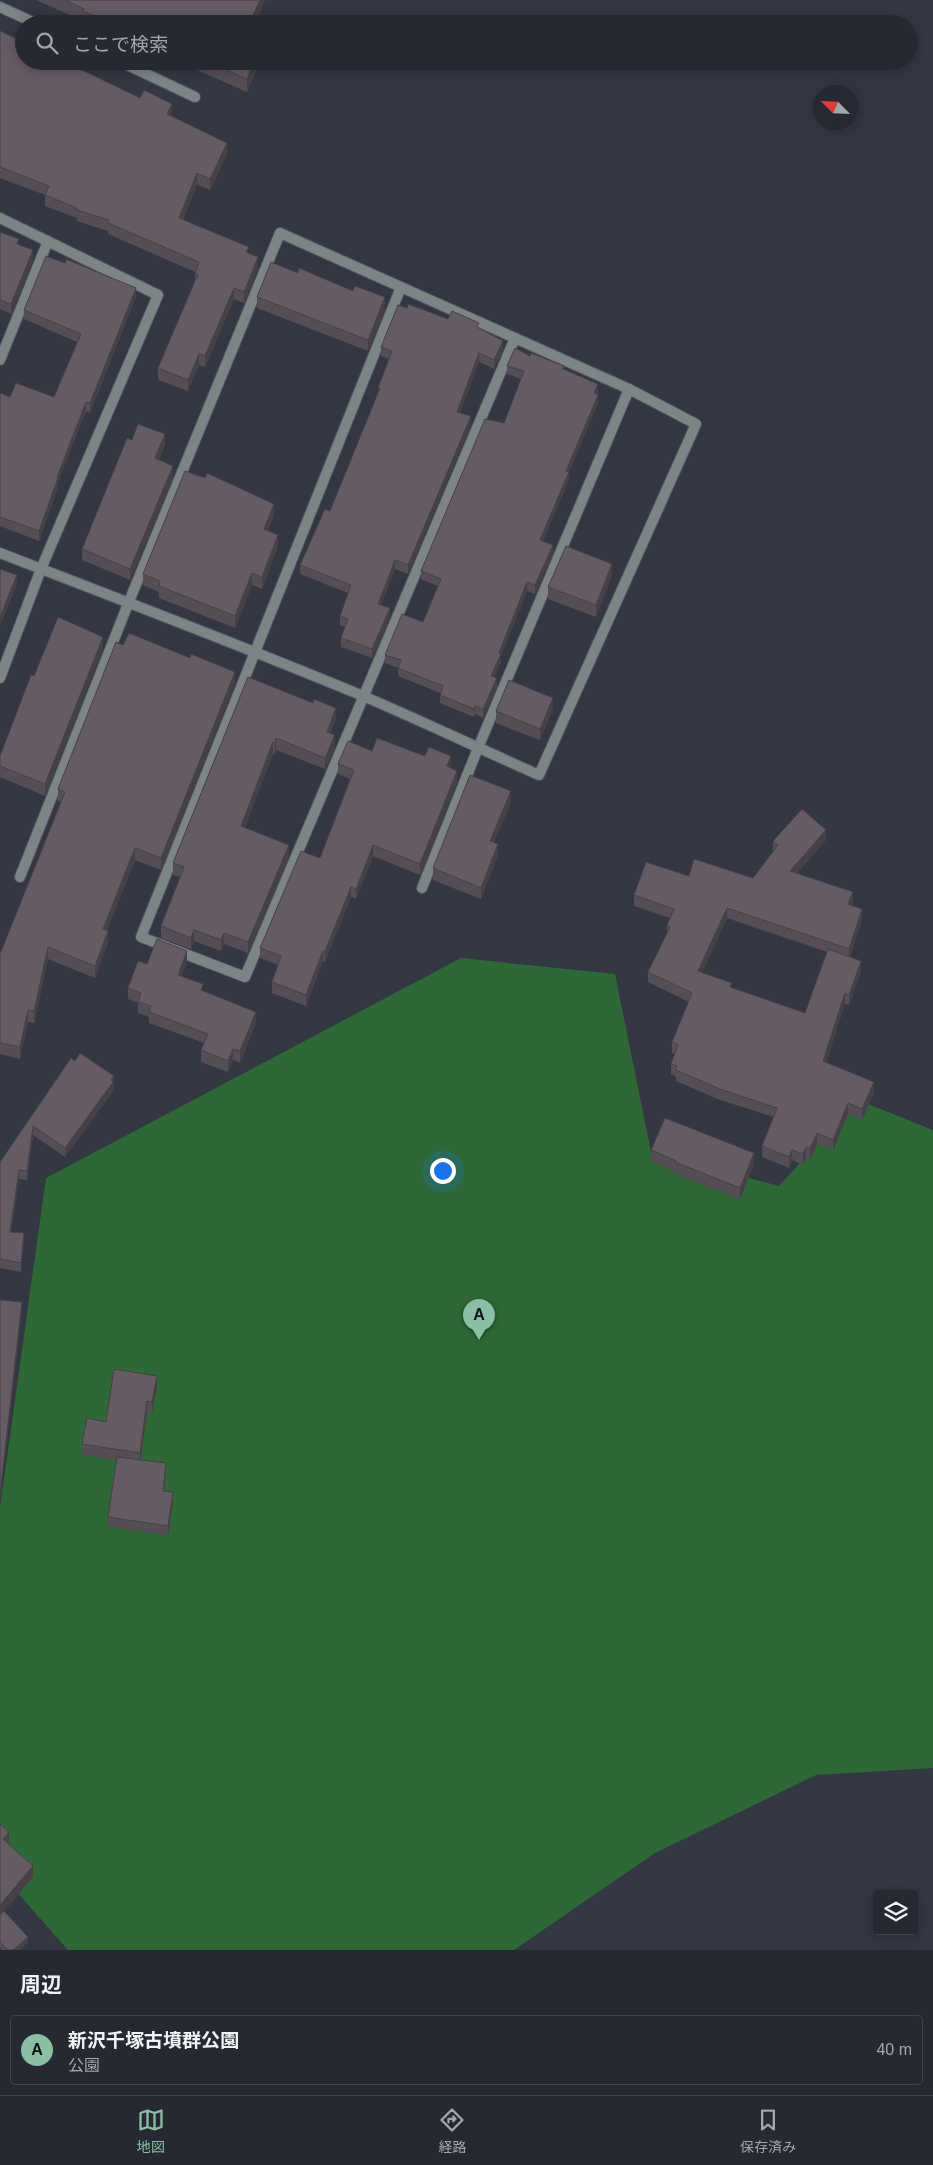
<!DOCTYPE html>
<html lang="ja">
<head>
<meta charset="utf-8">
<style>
	body { margin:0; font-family:Arial,"Noto Sans JP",sans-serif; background:#32353e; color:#f1f3f6 }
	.controls { position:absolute; right:15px; bottom:15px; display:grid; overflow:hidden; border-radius:5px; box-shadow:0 2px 12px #0003 }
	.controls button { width:45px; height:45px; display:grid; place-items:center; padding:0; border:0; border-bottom:1px solid #42454d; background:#262932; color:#f1f3f6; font:25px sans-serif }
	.compass { position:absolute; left:813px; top:85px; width:45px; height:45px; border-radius:50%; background:#262932; box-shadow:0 2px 12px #0003; rotate:294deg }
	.you { position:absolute; left:442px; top:1170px; width:18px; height:18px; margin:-12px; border:4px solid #fff; border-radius:50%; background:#1a73e8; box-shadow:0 0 0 8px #1a73e833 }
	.badge { display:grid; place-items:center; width:32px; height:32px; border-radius:50%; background:#8abfa5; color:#111; font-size:16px; font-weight:700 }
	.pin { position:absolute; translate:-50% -41px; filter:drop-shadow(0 1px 2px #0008) }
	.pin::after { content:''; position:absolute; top:26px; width:18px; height:15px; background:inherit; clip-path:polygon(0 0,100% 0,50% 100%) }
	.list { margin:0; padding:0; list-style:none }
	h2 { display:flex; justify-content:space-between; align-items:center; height:65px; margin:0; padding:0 20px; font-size:21px }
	h2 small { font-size:16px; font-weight:400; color:#a4a6ac }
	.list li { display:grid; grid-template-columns:32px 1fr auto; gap:15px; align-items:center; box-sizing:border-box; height:70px; margin:0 10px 10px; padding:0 10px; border:1px solid #42454d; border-radius:5px }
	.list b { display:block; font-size:19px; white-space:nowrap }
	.list p { margin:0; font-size:16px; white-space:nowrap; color:#a4a6ac }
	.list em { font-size:16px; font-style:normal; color:#a4a6ac }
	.icon { flex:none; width:28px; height:28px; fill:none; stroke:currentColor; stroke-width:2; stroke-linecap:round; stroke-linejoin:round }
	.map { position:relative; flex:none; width:933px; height:1950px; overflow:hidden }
	.search { position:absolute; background:#262932; box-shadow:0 2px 12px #0003; left:15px; right:15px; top:15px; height:55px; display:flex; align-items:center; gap:12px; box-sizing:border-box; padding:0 18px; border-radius:28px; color:#a4a6ac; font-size:19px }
	.sheet { height:145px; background:#262932 }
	nav { display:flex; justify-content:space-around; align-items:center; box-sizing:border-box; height:70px; border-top:1px solid #42454d; background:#262932; font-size:14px; color:#a4a6ac }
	nav a { display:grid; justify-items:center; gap:2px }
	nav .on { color:#8abfa5 }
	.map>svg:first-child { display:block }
	.green { fill:#2e6837 }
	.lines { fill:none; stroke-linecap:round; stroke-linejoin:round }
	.street-casing { stroke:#51545f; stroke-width:12 }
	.street { stroke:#7d8486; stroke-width:10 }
	.wall { fill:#564e57; fill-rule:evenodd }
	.shaded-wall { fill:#464047 }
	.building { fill:#645b65; stroke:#464047 }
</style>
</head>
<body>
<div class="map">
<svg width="933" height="1950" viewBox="0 0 933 1950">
	<rect width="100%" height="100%" fill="#333742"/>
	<!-- green -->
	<path class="green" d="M 461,958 L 615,974 L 651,1152 L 779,1186 L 858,1100 L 933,1130 L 933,1768 L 816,1775 L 655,1853 L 514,1950 L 68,1950 L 0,1873 L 0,1507 L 46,1178 Z"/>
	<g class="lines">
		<defs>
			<g id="street">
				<path d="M 0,7 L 37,24"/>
				<path d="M 119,61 L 195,97"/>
				<path d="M 0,218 L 158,295 L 41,569 L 0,678"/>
				<path d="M 401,287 L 141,937 L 245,977 L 515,338"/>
				<path d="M 0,360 L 48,241"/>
				<path d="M 0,553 C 121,600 243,646 363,696 C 422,721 480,749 539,775 L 696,424 L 629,389 L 280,233 L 128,604 L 20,877"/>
				<path d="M 422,888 L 478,748 L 629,389"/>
			</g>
		</defs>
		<!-- street casing -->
		<use href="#street" class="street-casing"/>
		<!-- street -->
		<use href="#street" class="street"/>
	</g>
	<!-- wall -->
	<g class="wall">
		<path d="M 36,0 L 265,0 L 255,24 L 83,24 L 83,21 Z"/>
		<path d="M 0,31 L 172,115 L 171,116 L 227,154 L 210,190 L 197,184 L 183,220 L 249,253 L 258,268 L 244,303 L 234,299 L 205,367 L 199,365 L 188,391 L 158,380 L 158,368 L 195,282 L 195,272 L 108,234 L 108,231 L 77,221 L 77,218 L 45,206 L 45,195 L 0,178 Z"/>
		<path d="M 177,61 L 260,61 L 247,92 Z"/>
		<path d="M 0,232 L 19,245 L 33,260 L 11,314 L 0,309 Z"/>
		<path d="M 136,297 L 90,413 L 86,411 L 58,482 L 58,487 L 39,541 L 0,526 L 0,393 L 10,397 L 54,397 L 77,342 L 24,319 L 24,310 Z"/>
		<path d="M 257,297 L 385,309 L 368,351 L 257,308 Z"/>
		<path d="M 407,308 L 448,319 L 479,328 L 503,350 L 494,369 L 479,362 L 460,413 L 471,424 L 408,574 L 395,569 L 381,605 L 390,617 L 372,658 L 341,647 L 341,638 L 345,627 L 340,625 L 340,616 L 348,593 L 300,574 L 300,565 L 330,511 L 378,394 L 378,388 L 389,359 L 381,356 L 381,347 Z"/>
		<path d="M 530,356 L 564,370 L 598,393 L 597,395 L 598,403 L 569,472 L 569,480 L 543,541 L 553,553 L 535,594 L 527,591 L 501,656 L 501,662 L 494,677 L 497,686 L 483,718 L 475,714 L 474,717 L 440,703 L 440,693 L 398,676 L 398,668 L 385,663 L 385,655 L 423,622 L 438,586 L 421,579 L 421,571 L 504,423 L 521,379 L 507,374 L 507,366 Z"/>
		<path d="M 132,440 L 165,445 L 159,460 L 173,477 L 130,580 L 82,560 L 82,549 Z"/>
		<path d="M 274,515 L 268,531 L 278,546 L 262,589 L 252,585 L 235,628 L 159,598 L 159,592 L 143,585 L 143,574 Z"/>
		<path d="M 612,575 L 596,617 L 548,599 L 548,587 Z"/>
		<path d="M 123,645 L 235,683 L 161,870 L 135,860 L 107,931 L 108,943 L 95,978 L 48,959 L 34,1023 L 28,1022 L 20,1059 L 0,1054 L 0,954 L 61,802 L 58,801 L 58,789 Z"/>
		<path d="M 103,648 L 45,796 L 0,777 L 0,766 L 34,676 Z"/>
		<path d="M 248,677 L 336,719 L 330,734 L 335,747 L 325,769 L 276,750 L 275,754 L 273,754 L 245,827 L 289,856 L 248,953 L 224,944 L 221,951 L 194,941 L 191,949 L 161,938 L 161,926 L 180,877 L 173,875 L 173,863 Z"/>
		<path d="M 553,709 L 540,740 L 496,723 L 496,711 Z"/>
		<path d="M 372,751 L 451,766 L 451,768 L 457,781 L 420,875 L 373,856 L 356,899 L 351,897 L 325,962 L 323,961 L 306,1006 L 272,993 L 272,982 L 278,965 L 260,958 L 260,948 L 320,858 L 350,779 L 338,774 L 338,764 Z"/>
		<path d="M 511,803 L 494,842 L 498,855 L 481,899 L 433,880 L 433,868 Z"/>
		<path d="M 826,840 L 797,873 L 853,902 L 852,906 L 862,920 L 850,957 L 861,971 L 849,1005 L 845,1004 L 826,1062 L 874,1093 L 862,1120 L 848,1114 L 833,1150 L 817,1144 L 810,1159 L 806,1158 L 803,1165 L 792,1160 L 789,1168 L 762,1157 L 762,1146 L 774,1117 L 720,1100 L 676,1081 L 676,1077 L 671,1074 L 671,1064 L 675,1054 L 672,1053 L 672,1042 L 689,1002 L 648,982 L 648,972 L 667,934 L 667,925 L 670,918 L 634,906 L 634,895 L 689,876 L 753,878 L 773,852 L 773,841 ZM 727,918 L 827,952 L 805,1013 L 732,988 L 702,973 Z"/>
		<path d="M 187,962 L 181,976 L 203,991 L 256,1023 L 240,1063 L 233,1060 L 228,1072 L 201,1062 L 201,1050 L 204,1043 L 149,1023 L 149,1017 L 138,1013 L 138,1003 L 128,999 L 128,988 L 147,964 Z"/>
		<path d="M 75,1061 L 114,1076 L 113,1091 L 65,1157 L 33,1135 L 27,1180 L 19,1179 L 11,1232 L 24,1242 L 21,1272 L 0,1268 L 0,1162 Z"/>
		<path d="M 651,1150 L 754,1164 L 740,1199 L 675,1174 L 675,1172 L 651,1161 Z"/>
		<path d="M 157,1387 L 152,1413 L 147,1412 L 141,1460 L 166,1473 L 164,1491 L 173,1502 L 168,1535 L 108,1527 L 108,1517 L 116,1460 L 82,1455 L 82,1444 Z"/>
		<path d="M 0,1824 L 9,1843 L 8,1844 L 33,1877 L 4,1911 L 28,1942 L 20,1950 L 2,1950 L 0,1947 Z"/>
	</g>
	<!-- shaded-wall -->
	<g class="shaded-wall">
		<path d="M 260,0 L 265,0 L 255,24 L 249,24 Z"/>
		<path d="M 254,61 L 260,61 L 247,92 L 247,79 Z"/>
		<path d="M 172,104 L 172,115 L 167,125 L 167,114 Z"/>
		<path d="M 227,143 L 227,154 L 210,190 L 210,179 Z"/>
		<path d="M 197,173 L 197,184 L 179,229 L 179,218 Z"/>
		<path d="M 33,250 L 33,260 L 11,314 L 11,304 Z"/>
		<path d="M 258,257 L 258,268 L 244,303 L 244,292 Z"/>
		<path d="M 136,288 L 136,297 L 90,413 L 90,403 Z"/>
		<path d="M 234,288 L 234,299 L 205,367 L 205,356 Z"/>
		<path d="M 385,297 L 385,309 L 368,351 L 368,340 Z"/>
		<path d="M 503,341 L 503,350 L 494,369 L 494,360 Z"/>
		<path d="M 479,353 L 479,362 L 457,421 L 457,412 Z"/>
		<path d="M 199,354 L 199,365 L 188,391 L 188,380 Z"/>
		<path d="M 598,384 L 598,393 L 594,402 L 594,393 Z"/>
		<path d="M 598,395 L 598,403 L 566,479 L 566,471 Z"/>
		<path d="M 86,402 L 86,411 L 58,482 L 58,487 L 39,541 L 39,531 L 57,477 Z"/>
		<path d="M 471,416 L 471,424 L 408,574 L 408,565 Z"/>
		<path d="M 165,434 L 165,445 L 155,470 L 155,458 Z"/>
		<path d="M 173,466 L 173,477 L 130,580 L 130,569 Z"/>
		<path d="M 569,472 L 569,480 L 540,548 L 540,540 Z"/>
		<path d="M 274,504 L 274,515 L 264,541 L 264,529 Z"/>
		<path d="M 278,535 L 278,546 L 262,589 L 262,577 Z"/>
		<path d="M 553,545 L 553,553 L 535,594 L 535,585 Z"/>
		<path d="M 395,560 L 395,569 L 378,613 L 378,604 Z"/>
		<path d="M 612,564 L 612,575 L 596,617 L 596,605 Z"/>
		<path d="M 252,573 L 252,585 L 235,628 L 235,616 Z"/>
		<path d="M 17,575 L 17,585 L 0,626 L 0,617 Z"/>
		<path d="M 527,582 L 527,591 L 501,656 L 501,662 L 491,684 L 491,676 L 499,653 Z"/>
		<path d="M 390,608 L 390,617 L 372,658 L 372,649 Z"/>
		<path d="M 103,637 L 103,648 L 45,796 L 45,784 Z"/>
		<path d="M 235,672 L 235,683 L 161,870 L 161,858 Z"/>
		<path d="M 497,678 L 497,686 L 483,718 L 483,709 Z"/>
		<path d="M 553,698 L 553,709 L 540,740 L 540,729 Z"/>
		<path d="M 475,706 L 475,714 L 474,717 L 474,709 Z"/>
		<path d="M 336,708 L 336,719 L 327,743 L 327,732 Z"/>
		<path d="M 335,735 L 335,747 L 325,769 L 325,758 Z"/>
		<path d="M 276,738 L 276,750 L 275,754 L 275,743 Z"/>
		<path d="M 273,742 L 273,754 L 241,837 L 241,826 Z"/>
		<path d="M 451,756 L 451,766 L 447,777 L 447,766 Z"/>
		<path d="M 457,771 L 457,781 L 420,875 L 420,864 Z"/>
		<path d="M 511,791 L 511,803 L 490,852 L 490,841 Z"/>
		<path d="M 826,830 L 826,840 L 790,881 L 790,871 Z"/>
		<path d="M 498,844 L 498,855 L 481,899 L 481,888 Z"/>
		<path d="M 289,845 L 289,856 L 248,953 L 248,942 Z"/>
		<path d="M 373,845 L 373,856 L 356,899 L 356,889 Z"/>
		<path d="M 135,848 L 135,860 L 103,941 L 103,929 Z"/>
		<path d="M 351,887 L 351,897 L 325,962 L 325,951 Z"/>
		<path d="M 853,892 L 853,902 L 848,915 L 848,904 Z"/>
		<path d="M 727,908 L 727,918 L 698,982 L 698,971 Z"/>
		<path d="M 862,909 L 862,920 L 849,960 L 849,949 Z"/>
		<path d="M 194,930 L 194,941 L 191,949 L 191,938 Z"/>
		<path d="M 108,931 L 108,943 L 95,978 L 95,966 Z"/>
		<path d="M 224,933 L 224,944 L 221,951 L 221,940 Z"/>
		<path d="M 48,947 L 48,959 L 34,1023 L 34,1011 Z"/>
		<path d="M 187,951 L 187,962 L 178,986 L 178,975 Z"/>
		<path d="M 323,951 L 323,961 L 306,1006 L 306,995 Z"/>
		<path d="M 861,961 L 861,971 L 849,1005 L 849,995 Z"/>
		<path d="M 845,993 L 845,1004 L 823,1072 L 823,1061 Z"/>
		<path d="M 28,1010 L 28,1022 L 20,1059 L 20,1047 Z"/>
		<path d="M 256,1012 L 256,1023 L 240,1063 L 240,1051 Z"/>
		<path d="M 233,1049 L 233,1060 L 228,1072 L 228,1061 Z"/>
		<path d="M 114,1076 L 113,1091 L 65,1157 L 65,1148 Z"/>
		<path d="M 874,1082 L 874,1093 L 862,1120 L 862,1109 Z"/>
		<path d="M 848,1103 L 848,1114 L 833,1150 L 833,1140 Z"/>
		<path d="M 33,1126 L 33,1135 L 27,1180 L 27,1171 Z"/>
		<path d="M 817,1133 L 817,1144 L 810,1159 L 810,1149 Z"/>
		<path d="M 806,1147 L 806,1158 L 803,1165 L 803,1154 Z"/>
		<path d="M 792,1150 L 792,1160 L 789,1168 L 789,1157 Z"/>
		<path d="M 754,1153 L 754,1164 L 740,1199 L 740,1188 Z"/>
		<path d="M 19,1170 L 19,1179 L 10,1241 L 10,1232 Z"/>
		<path d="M 24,1233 L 24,1242 L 21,1272 L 21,1263 Z"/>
		<path d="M 22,1302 L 22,1312 L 0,1504 L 0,1494 Z"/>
		<path d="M 157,1376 L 157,1387 L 152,1413 L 152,1402 Z"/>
		<path d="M 147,1401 L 147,1412 L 140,1464 L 140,1453 Z"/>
		<path d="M 166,1463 L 166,1473 L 163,1500 L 163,1491 Z"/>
		<path d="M 173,1492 L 173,1502 L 168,1535 L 168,1526 Z"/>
		<path d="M 9,1832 L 9,1843 L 3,1851 L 3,1839 Z"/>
		<path d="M 33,1866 L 33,1877 L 0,1916 L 0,1905 Z"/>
		<path d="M 28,1937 L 28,1942 L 20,1950 L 13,1950 Z"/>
	</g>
	<!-- building -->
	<g class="building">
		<path d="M 65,0 L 260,0 L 249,24 L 110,24 L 83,11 L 84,9 Z"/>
		<path d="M 0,31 L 24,42 L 24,61 L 74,61 L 80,64 L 78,68 L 140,98 L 144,90 L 172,104 L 167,114 L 227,143 L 210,179 L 197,173 L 179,218 L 249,247 L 246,252 L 258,257 L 244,292 L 234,288 L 205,356 L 199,354 L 188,380 L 158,368 L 198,274 L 195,273 L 199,262 L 108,223 L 109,220 L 77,210 L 77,208 L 45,195 L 49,186 L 0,167 Z"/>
		<path d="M 206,61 L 254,61 L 247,79 Z"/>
		<path d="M 0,232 L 19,239 L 17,244 L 33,250 L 11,304 L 0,300 Z"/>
		<path d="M 46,256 L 65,263 L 66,259 L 136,288 L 90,403 L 86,402 L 57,477 L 58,478 L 39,531 L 0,517 L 0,393 L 10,397 L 16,383 L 54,397 L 81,334 L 24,310 Z"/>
		<path d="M 271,262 L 298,273 L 299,268 L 353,291 L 355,286 L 385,297 L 368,340 L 257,297 Z"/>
		<path d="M 408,304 L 448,319 L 452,311 L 479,323 L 477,327 L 503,341 L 494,360 L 479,353 L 457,412 L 471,416 L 408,565 L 395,560 L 378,604 L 390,608 L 372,649 L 341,638 L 348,619 L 340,616 L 351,585 L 300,565 L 325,509 L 330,511 L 380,388 L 378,388 L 392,351 L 381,347 L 398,305 L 407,308 Z"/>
		<path d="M 515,348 L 530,356 L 531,353 L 564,366 L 563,369 L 598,384 L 594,393 L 598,395 L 566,471 L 569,472 L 540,540 L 553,545 L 535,585 L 527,582 L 499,653 L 501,654 L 491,676 L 497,678 L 483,709 L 475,706 L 474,709 L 440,695 L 443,686 L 398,668 L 401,660 L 385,655 L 402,614 L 423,622 L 441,579 L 421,571 L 485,419 L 504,423 L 524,371 L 507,366 Z"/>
		<path d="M 138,424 L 165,434 L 155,458 L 173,466 L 130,569 L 82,549 L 127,438 L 132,440 Z"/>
		<path d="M 185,471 L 205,478 L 207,473 L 274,504 L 264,529 L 278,535 L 262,577 L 252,573 L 235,616 L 159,586 L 160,581 L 143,574 Z"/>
		<path d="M 566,546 L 612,564 L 596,605 L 548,587 Z"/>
		<path d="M 0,569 L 17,575 L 0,617 Z"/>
		<path d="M 58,617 L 103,637 L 45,784 L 0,766 L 0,756 L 31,675 L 34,676 Z"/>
		<path d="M 129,633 L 190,658 L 191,654 L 235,672 L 161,858 L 135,848 L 103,929 L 108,931 L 95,966 L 48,947 L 34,1011 L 28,1010 L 20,1047 L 0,1043 L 0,954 L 65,792 L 58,789 L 116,642 L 123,645 Z"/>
		<path d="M 248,677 L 313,703 L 314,699 L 336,708 L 327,732 L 335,735 L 325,758 L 276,738 L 275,743 L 273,742 L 241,826 L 289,845 L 248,942 L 224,933 L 221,940 L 194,930 L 191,938 L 161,926 L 184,867 L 173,863 Z"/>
		<path d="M 509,680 L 553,698 L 540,729 L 496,711 Z"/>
		<path d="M 377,738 L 425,756 L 429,747 L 451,756 L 447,766 L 457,771 L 420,864 L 373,845 L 356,889 L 351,887 L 325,951 L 323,951 L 306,995 L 272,982 L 281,956 L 260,948 L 301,851 L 320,858 L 354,770 L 338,764 L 348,741 L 372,751 Z"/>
		<path d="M 470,775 L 511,791 L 490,841 L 498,844 L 481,888 L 433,868 Z"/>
		<path d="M 802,809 L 826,830 L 790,871 L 853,892 L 848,904 L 862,909 L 849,949 L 727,908 L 698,971 L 732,983 L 730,987 L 805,1013 L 828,949 L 861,961 L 849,995 L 845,993 L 823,1061 L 874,1082 L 862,1109 L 848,1103 L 833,1140 L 817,1133 L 810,1149 L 806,1147 L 803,1154 L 792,1150 L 789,1157 L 762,1146 L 777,1108 L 720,1089 L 676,1070 L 677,1066 L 671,1064 L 678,1045 L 672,1042 L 692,993 L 648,972 L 670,927 L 667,925 L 674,909 L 634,895 L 646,862 L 689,876 L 694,859 L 753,878 L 778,845 L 773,841 Z"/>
		<path d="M 157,939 L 187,951 L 178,975 L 203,984 L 201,990 L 256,1012 L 240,1051 L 233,1049 L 228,1061 L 201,1050 L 208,1034 L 149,1012 L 151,1006 L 138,1002 L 141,993 L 128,988 L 138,961 L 147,964 Z"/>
		<path d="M 80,1053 L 114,1076 L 111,1080 L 113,1082 L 65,1148 L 33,1126 L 27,1171 L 19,1170 L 10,1232 L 24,1233 L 21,1263 L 0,1259 L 0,1162 L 71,1058 L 75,1061 Z"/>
		<path d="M 665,1118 L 754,1153 L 740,1188 L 675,1162 L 676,1161 L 651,1150 Z"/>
		<path d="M 0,1300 L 22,1302 L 0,1494 Z"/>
		<path d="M 114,1369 L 157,1376 L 152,1402 L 147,1401 L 140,1453 L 82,1444 L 87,1418 L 106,1422 Z"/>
		<path d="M 117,1457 L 166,1463 L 163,1491 L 173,1492 L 168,1526 L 108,1517 Z"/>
		<path d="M 0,1824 L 9,1832 L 3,1839 L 33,1866 L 0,1905 Z"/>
		<path d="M 4,1911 L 28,1937 L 13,1950 L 8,1950 L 0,1942 L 0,1915 Z"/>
	</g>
</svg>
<div class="controls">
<button><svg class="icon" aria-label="layers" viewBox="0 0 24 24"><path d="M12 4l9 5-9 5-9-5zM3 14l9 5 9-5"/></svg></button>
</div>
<svg class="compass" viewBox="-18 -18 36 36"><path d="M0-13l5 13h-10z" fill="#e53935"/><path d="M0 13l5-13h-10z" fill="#a4a6ac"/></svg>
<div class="you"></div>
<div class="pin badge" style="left:479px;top:1340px">A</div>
<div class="search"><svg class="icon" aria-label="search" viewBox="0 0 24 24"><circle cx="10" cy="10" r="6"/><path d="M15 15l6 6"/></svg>ここで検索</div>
</div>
<section class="sheet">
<h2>周辺<small></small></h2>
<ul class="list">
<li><span class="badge">A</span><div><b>新沢千塚古墳群公園</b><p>公園</p></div><em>40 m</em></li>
</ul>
</section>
<nav>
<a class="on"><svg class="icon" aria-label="map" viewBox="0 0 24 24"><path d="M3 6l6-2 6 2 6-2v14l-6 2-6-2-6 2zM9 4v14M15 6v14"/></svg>地図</a>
<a><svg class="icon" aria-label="directions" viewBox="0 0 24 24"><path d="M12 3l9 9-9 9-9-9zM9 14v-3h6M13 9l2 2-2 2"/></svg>経路</a>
<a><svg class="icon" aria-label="saved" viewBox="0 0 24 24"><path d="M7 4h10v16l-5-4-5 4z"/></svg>保存済み</a>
</nav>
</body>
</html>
